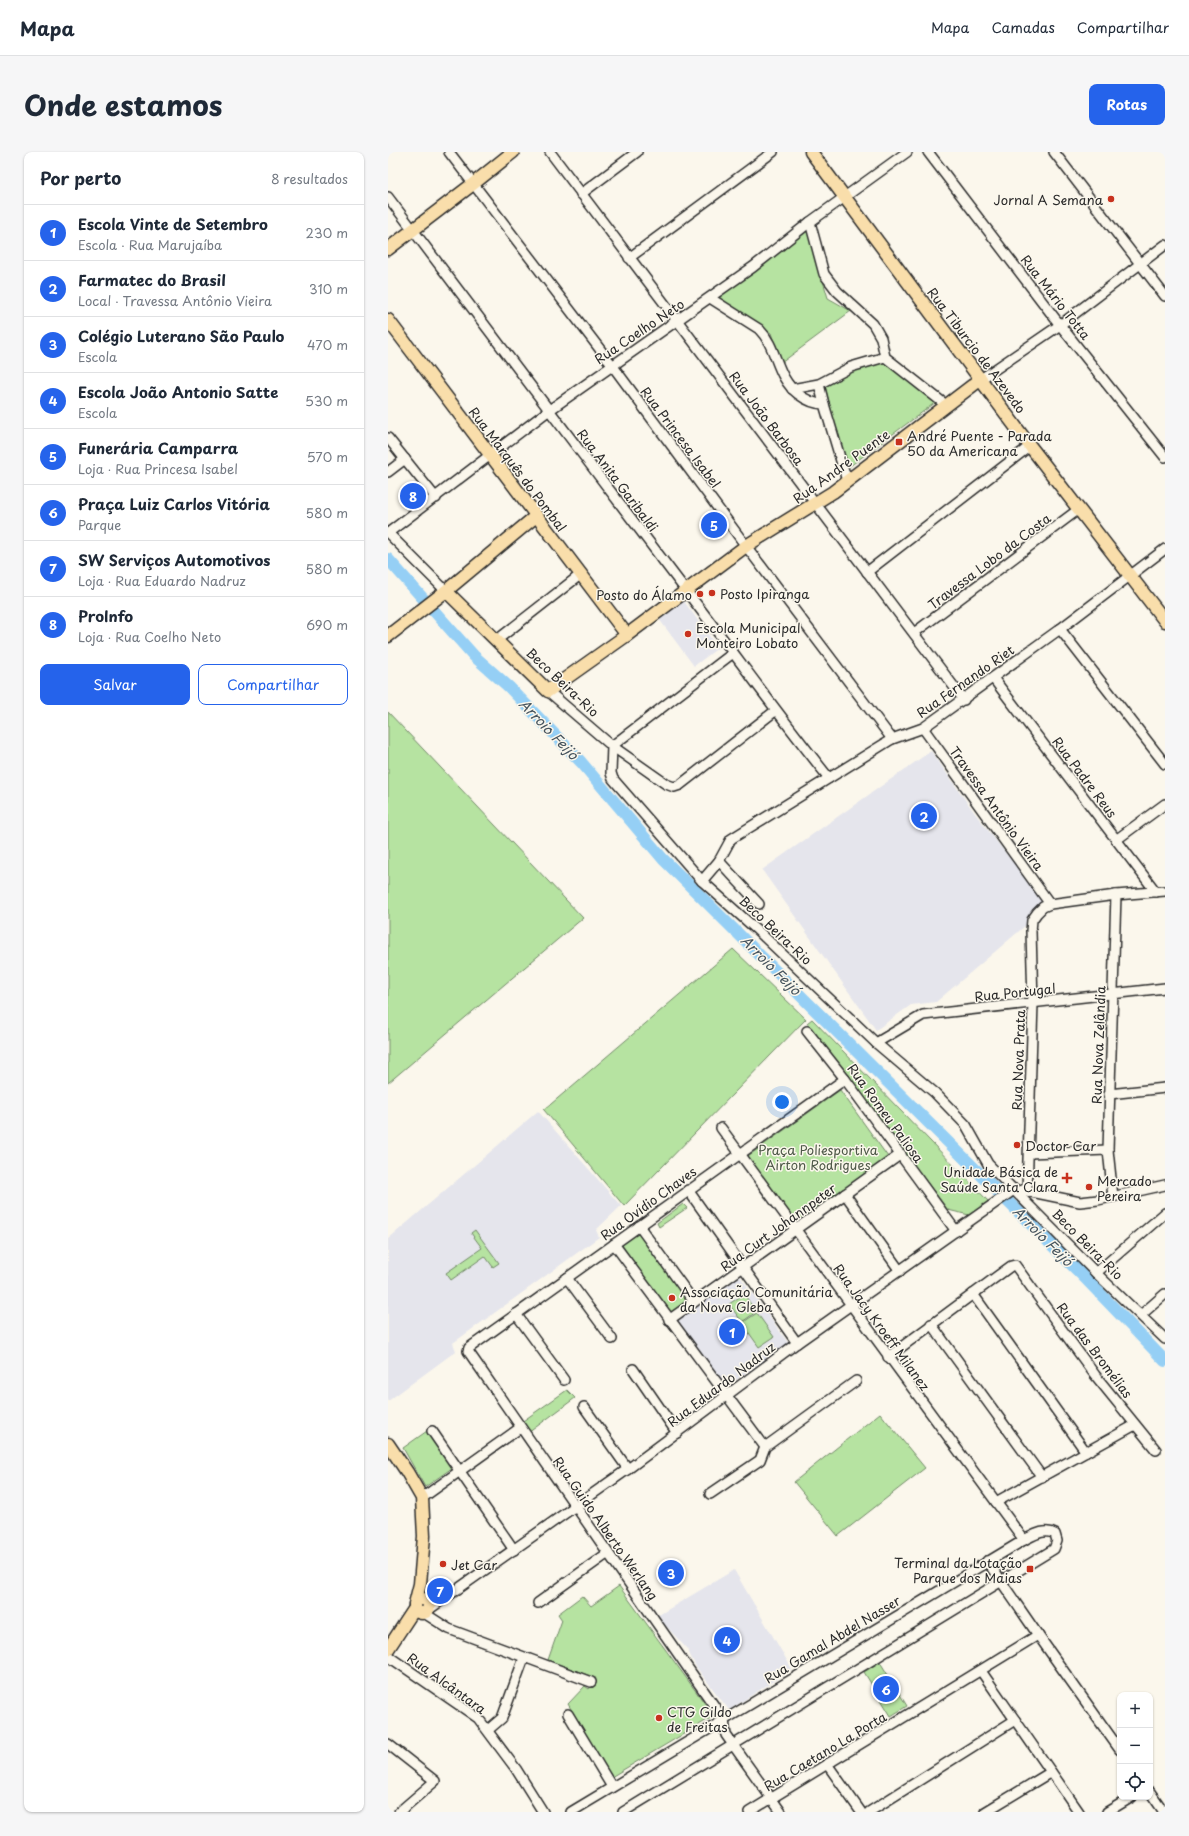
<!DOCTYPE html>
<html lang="pt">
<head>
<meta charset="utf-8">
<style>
	body { margin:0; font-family:"Playpen Sans",sans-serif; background:#f6f6f7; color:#1f2937 }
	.controls { position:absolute; right:12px; bottom:12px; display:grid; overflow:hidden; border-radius:8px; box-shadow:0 1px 3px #0004 }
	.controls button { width:36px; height:36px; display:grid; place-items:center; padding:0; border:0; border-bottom:1px solid #e0e1e3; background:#fff; color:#1f2937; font:20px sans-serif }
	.you { position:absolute; left:394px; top:950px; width:14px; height:14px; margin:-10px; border:3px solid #fff; border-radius:50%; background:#1a73e8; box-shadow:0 0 0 6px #1a73e833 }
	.badge { display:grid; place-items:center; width:26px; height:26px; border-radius:50%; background:#2563eb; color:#fff; font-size:13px; font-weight:700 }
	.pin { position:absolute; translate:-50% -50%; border:2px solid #fff; box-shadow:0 1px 4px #0006 }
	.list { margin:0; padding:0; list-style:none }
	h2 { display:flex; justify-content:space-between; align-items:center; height:52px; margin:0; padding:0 16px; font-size:17px }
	h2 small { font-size:13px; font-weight:400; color:#747a83 }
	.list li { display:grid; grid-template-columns:26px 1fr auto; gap:12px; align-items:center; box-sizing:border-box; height:56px; padding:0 16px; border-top:1px solid #e0e1e3 }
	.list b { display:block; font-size:15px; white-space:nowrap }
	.list p { margin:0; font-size:13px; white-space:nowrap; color:#747a83 }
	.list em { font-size:13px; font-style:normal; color:#747a83 }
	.actions { display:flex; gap:8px; padding:12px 16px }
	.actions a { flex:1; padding:9px 0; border:1px solid #2563eb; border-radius:8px; text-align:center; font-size:14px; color:#2563eb }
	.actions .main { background:#2563eb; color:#fff }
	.icon { flex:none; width:22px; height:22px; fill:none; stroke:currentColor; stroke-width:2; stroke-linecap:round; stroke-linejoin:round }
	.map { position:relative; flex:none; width:777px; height:1660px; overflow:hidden; border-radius:8px }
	header { display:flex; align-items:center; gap:24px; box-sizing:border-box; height:56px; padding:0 20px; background:#fff; border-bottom:1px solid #e0e1e3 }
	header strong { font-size:19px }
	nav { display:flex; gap:22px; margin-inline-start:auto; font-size:14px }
	.intro { display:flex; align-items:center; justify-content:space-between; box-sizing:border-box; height:96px; padding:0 24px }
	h1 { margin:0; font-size:28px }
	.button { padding:10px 18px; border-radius:8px; background:#2563eb; color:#fff; font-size:14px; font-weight:700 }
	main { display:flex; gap:24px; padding:0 24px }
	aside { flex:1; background:#fff; border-radius:8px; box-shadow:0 1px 3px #0004 }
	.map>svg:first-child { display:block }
	.built { fill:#e5e5ec }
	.green { fill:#b6e3a1; stroke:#708766 }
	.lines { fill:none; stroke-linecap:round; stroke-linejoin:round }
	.river { stroke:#95cff5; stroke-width:12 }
	.minor-casing { stroke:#2b2b2b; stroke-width:12 }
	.major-casing { stroke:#2b2b2b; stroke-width:15 }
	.minor { stroke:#fbf7ec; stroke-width:9 }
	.major { stroke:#f9deab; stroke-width:12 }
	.poi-dot { fill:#c8321e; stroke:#fbf7ec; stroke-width:1.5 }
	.labels { text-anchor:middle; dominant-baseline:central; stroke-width:3; stroke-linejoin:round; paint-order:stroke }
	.poi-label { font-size:13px; fill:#2b2b2b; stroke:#fbf7ec; text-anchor:start }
	.street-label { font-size:13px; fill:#2b2b2b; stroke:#fbf7ec }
	.park-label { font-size:13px; fill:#4e5948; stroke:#fbf7ec }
	.water-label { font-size:14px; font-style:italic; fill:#46545e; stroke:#fbf7ec }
</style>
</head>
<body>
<header>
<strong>Mapa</strong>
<nav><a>Mapa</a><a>Camadas</a><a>Compartilhar</a></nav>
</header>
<div class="intro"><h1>Onde estamos</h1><a class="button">Rotas</a></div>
<main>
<aside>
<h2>Por perto<small>8 resultados</small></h2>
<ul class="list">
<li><span class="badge">1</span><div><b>Escola Vinte de Setembro</b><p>Escola · Rua Marujaíba</p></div><em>230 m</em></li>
<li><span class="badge">2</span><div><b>Farmatec do Brasil</b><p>Local · Travessa Antônio Vieira</p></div><em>310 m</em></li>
<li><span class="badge">3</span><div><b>Colégio Luterano São Paulo</b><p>Escola</p></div><em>470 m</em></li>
<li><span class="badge">4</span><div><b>Escola João Antonio Satte</b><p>Escola</p></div><em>530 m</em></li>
<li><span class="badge">5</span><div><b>Funerária Camparra</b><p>Loja · Rua Princesa Isabel</p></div><em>570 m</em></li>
<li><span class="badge">6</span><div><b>Praça Luiz Carlos Vitória</b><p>Parque</p></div><em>580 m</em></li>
<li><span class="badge">7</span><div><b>SW Serviços Automotivos</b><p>Loja · Rua Eduardo Nadruz</p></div><em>580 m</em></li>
<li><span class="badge">8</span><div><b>ProInfo</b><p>Loja · Rua Coelho Neto</p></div><em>690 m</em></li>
</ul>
<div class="actions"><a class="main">Salvar</a><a>Compartilhar</a></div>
</aside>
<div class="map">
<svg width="777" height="1660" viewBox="0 0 777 1660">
	<rect width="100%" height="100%" fill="#fbf7ec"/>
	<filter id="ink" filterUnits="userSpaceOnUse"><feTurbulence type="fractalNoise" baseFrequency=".025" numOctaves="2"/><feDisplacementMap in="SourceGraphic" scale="8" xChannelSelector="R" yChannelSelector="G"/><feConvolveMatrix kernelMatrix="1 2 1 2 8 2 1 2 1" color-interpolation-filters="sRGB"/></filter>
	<g filter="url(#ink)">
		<!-- built -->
		<g class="built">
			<path d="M 295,448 L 330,496 L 306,514 L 271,467 Z"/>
			<path d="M 543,599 L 586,660 L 658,753 L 644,768 L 548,850 L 523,853 L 488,878 L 374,718 Z"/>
			<path d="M 150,959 L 233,1054 L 208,1078 L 211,1085 L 65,1191 L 68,1199 L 0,1249 L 0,1087 Z"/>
			<path d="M 351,1123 L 401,1192 L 336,1236 L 286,1169 Z"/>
			<path d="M 346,1418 L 404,1517 L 341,1558 L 308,1515 L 299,1497 L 269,1464 Z"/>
		</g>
		<!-- green -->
		<g class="green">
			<path d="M 420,78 L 440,146 L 463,159 L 393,211 L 383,181 L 329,146 Z"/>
			<path d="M 494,209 L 548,250 L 458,317 L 436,231 Z"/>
			<path d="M 0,560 L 195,766 L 0,931 Z"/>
			<path d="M 345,797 L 418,867 L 236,1054 L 156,958 Z"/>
			<path d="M 424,867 L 602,1051 L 581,1063 L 560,1058 L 419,871 Z"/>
			<path d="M 452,938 L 500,1005 L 408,1072 L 360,1004 Z"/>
			<path d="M 295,1052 L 299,1056 L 271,1075 L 269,1071 Z"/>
			<path d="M 87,1078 L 111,1111 L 105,1115 L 97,1104 L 63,1128 L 58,1121 L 94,1096 L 83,1081 Z"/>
			<path d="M 249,1079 L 300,1151 L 283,1163 L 232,1090 Z"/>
			<path d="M 356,1142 L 368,1160 L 354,1170 L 341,1152 Z"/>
			<path d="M 369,1161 L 386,1185 L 371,1195 L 354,1171 Z"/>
			<path d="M 179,1238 L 187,1246 L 140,1281 L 132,1271 Z"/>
			<path d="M 492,1261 L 537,1316 L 450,1384 L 406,1330 Z"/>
			<path d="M 39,1279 L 64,1316 L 37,1335 L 15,1296 Z"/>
			<path d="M 231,1434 L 326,1564 L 223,1625 L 180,1552 L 197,1534 L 201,1537 L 208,1526 L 160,1508 L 174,1468 L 170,1462 L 194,1444 L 203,1454 Z"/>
			<path d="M 492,1510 L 519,1554 L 503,1564 L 476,1520 Z"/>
		</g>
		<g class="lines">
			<!-- river -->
			<path class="river" d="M 0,407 L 86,504 L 121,535 L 193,610 L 275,707 L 699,1128 L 777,1209"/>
			<defs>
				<g id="minor">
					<path d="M 61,0 L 224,213 L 358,394 L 504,587"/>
					<path d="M 162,0 L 576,548"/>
					<path d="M 540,0 L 672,173 L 777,305"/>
					<path d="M 666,0 L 777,144"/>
					<path d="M 193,42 L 249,0"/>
					<path d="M 0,45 C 99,176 197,306 296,436 C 345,499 391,564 441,626"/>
					<path d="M 422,70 L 436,122 L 449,139 L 485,172 L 493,186 L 497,205 L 558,253"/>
					<path d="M 241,106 L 385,0"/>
					<path d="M 322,146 L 371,177 C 390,196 387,224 410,242 C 418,248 426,252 436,252 L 459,329"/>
					<path d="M 593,227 L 672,173 L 777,93"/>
					<path d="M 431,232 L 436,252"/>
					<path d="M 404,237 L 431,232 L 463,215 L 497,205"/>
					<path d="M 0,286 L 48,346"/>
					<path d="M 0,320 L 17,307"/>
					<path d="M 0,381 L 160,259 L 365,115 L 422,70 L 519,0"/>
					<path d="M 0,381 L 58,439"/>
					<path d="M 479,420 L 642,294"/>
					<path d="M 672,477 L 777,612"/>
					<path d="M 526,481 L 691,357"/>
					<path d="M 109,488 L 192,423"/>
					<path d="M 605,526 L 768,740"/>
					<path d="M 160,539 L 224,594 L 278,632 L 286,635 L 292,633 L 387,559"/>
					<path d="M 535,576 L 662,752"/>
					<path d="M 224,594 L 223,621 L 225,627 L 314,729 L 369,778 L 488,891 L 547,941 L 578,973 L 600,1012 L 708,1121 L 777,1187"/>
					<path d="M 224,594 L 345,501"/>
					<path d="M 728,688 L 777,652"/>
					<path d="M 331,709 L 371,752"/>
					<path d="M 314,729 L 331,709 L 343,687 L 504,587 L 535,576 L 672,477 L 777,397"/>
					<path d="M 419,879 L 457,927 L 568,1079"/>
					<path d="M 488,891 L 535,863 L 777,836"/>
					<path d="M 721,942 L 777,936"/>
					<path d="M 333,976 L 636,1388"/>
					<path d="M 641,1001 L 720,998"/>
					<path d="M 300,1038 L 409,1191"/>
					<path d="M 634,1038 L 692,1050 L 710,1048 L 777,1033"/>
					<path d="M 639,1039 L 645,851 L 643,779 L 644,768 L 649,761 L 655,755 L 662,752 L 728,743 L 777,739"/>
					<path d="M 457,1042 L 512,1119"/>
					<path d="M 725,1045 L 720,998 L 728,743"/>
					<path d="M 251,1074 L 306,1150"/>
					<path d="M 226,1092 L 377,1295"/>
					<path d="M 708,1121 L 777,1061"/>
					<path d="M 179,1126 L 224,1187"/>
					<path d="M 585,1142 L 698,1300"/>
					<path d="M 128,1162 L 176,1228"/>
					<path d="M 753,1163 L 777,1142"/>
					<path d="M 281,1168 L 513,1002"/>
					<path d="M 543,1172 L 654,1325"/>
					<path d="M 500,1205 L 623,1114 L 627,1113 L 707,1223 L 768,1298"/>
					<path d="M 245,1217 L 289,1281"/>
					<path d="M 196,1255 L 240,1317"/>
					<path d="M 44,1279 L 126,1398"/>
					<path d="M 322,1342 L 372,1308 L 377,1295 L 468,1229"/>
					<path d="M 34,1346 L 132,1276"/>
					<path d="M 608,1350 L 747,1273"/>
					<path d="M 599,1409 L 650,1483 L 732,1598"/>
					<path d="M 38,1448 L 54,1447"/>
					<path d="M 150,1451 L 220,1401"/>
					<path d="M 40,1458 L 240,1317 L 409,1191 L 627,1037"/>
					<path d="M 36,1461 L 61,1477 L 203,1530"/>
					<path d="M 0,1504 L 90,1566 L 128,1617 L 155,1660"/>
					<path d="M 593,1519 L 691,1660"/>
					<path d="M 180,1562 L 224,1635"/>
					<path d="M 336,1568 L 80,1199 L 81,1196 L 457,927"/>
					<path d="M 336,1568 L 338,1583 L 393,1660"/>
					<path d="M 100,1578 L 114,1566 L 136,1506"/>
					<path d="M 0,1592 L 47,1629 L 11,1660"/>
					<path d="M 439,1612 L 473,1660"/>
					<path d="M 762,1640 L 776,1660"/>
					<path d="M 183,1660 L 636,1388 C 646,1383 657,1376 667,1382 L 669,1389 L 666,1397 L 235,1660"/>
					<path d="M 361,1660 L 650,1483"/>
					<path d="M 481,1660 L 627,1568"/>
					<path d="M 597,1660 L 663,1620"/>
					<path d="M 719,1660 L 744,1645"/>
				</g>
				<g id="major">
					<path d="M 423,0 L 642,294 L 777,469"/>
					<path d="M 0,97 L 85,32 L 125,0"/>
					<path d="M 0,168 L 239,483"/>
					<path d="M 58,439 L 160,539 L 239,483 L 358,394 L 445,340 L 593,227"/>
					<path d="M 0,484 L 58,439 L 148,364"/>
					<path d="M 0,1292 L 19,1320 L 34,1346 L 36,1384 L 32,1432 L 27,1452"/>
					<circle cx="34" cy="1454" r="7"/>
					<path d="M 0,1497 L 27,1456"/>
				</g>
			</defs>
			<!-- minor casing -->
			<use href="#minor" class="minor-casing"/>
			<!-- major casing -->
			<use href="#major" class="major-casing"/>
			<!-- minor -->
			<use href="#minor" class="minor"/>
			<!-- major -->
			<use href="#major" class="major"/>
		</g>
	</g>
	<!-- markers -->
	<g class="poi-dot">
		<circle cx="723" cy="47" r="4"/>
		<rect x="507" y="286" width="8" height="8" rx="2"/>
		<circle cx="324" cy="441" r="4"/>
		<circle cx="312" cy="442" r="4"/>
		<circle cx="300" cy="482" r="4"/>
		<circle cx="629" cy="993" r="4"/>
		<path d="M677 1020h4v4h4v4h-4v4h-4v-4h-4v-4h4z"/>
		<circle cx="701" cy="1035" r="4"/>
		<circle cx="284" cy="1146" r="4"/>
		<circle cx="55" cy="1412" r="4"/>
		<rect x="638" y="1413" width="8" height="8" rx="2"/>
		<circle cx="271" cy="1566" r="4"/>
	</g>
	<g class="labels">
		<!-- poi labels -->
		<g class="poi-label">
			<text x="715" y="47" text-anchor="end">Jornal A Semana</text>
			<text x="519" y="283">André Puente - Parada<tspan x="519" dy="15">50 da Americana</tspan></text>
			<text x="332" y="441">Posto Ipiranga</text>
			<text x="304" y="442" text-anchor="end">Posto do Álamo</text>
			<text x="308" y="475">Escola Municipal<tspan x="308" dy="15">Monteiro Lobato</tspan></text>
			<text x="637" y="993">Doctor Car</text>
			<text x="670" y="1019" text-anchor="end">Unidade Básica de<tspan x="670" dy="15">Saúde Santa Clara</tspan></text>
			<text x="709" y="1028">Mercado<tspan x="709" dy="15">Pereira</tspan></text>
			<text x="292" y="1139">Associação Comunitária<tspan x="292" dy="15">da Nova Gleba</tspan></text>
			<text x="634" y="1410" text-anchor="end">Terminal da Lotação<tspan x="634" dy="15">Parque dos Maias</tspan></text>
			<text x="63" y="1412">Jet Car</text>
			<text x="279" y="1559">CTG Gildo<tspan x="279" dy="15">de Freitas</tspan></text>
		</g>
		<!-- street labels -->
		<g class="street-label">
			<text transform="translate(668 145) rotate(52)">Rua Mário Totta</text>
			<text transform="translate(251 179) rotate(-34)">Rua Coelho Neto</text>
			<text transform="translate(589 198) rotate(53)">Rua Tiburcio de Azevedo</text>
			<text transform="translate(379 266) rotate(53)">Rua João Barbosa</text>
			<text transform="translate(293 285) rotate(53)">Rua Princesa Isabel</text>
			<text transform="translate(453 314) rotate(-36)">Rua André Puente</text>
			<text transform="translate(130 317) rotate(53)">Rua Marquês do Pombal</text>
			<text transform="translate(230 328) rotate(53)">Rua Anita Garibaldi</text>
			<text transform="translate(601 409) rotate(-37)">Travessa Lobo da Costa</text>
			<text transform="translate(577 529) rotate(-35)">Rua Fernando Riet</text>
			<text transform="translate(175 530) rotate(43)">Beco Beira-Rio</text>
			<text transform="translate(697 625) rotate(53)">Rua Padre Reus</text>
			<text transform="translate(609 656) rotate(54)">Travessa Antônio Vieira</text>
			<text transform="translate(388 778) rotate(43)">Beco Beira-Rio</text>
			<text transform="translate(627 840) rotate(-6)">Rua Portugal</text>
			<text transform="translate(710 893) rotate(-88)">Rua Nova Zelândia</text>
			<text transform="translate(630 908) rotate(-88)">Rua Nova Prata</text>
			<text transform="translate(498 961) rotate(54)">Rua Romeu Paliosa</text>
			<text transform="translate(260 1051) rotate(-36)">Rua Ovídio Chaves</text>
			<text transform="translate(390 1075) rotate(-36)">Rua Curt Johannpeter</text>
			<text transform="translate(700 1092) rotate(45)">Beco Beira-Rio</text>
			<text transform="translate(494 1175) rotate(54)">Rua Jacy Kroeff Milanez</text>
			<text transform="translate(707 1198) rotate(53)">Rua das Bromélias</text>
			<text transform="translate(333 1232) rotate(-37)">Rua Eduardo Nadruz</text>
			<text transform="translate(218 1376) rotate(55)">Rua Guido Alberto Werlang</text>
			<text transform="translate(444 1487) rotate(-31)">Rua Gamal Abdel Nasser</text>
			<text transform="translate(59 1531) rotate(36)">Rua Alcântara</text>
			<text transform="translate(437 1599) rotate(-31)">Rua Caetano La Porta</text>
		</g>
		<!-- park labels -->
		<g class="park-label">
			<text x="430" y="997">Praça Poliesportiva<tspan x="430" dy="15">Airton Rodrigues</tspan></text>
		</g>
		<!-- water labels -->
		<g class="water-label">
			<text transform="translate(161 577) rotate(46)">Arroio Feijó</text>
			<text transform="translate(383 813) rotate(45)">Arroio Feijó</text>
			<text transform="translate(655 1084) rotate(45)">Arroio Feijó</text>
		</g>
	</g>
</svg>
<div class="controls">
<button>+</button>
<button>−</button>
<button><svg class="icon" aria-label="locate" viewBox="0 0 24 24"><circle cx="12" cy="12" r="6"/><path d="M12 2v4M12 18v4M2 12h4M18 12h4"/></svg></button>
</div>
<div class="you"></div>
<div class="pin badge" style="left:344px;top:1180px">1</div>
<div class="pin badge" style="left:536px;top:664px">2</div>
<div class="pin badge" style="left:283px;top:1421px">3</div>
<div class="pin badge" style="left:339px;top:1488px">4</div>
<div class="pin badge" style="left:326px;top:373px">5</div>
<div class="pin badge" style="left:498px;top:1537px">6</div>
<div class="pin badge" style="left:52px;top:1439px">7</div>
<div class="pin badge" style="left:25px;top:344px">8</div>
</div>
</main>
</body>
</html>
